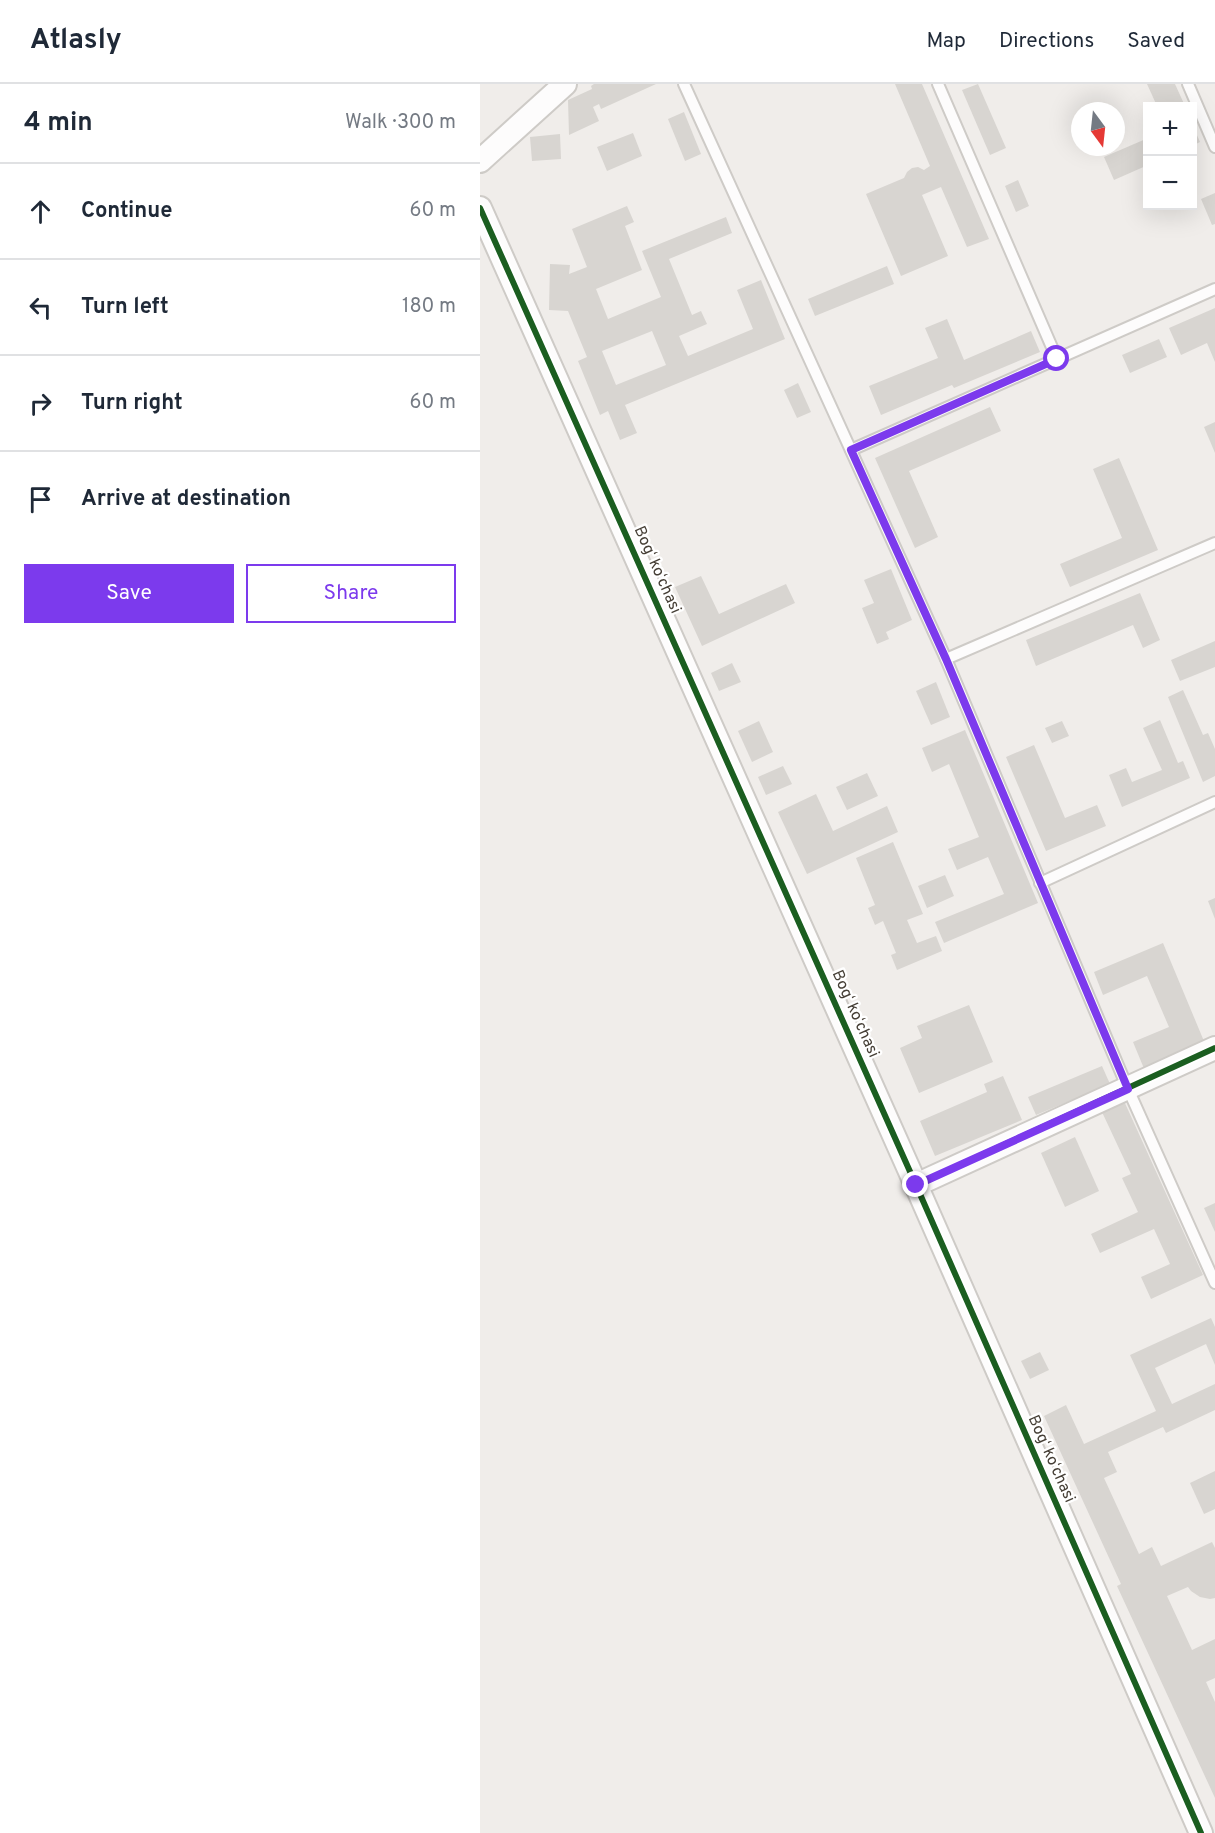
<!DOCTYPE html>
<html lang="en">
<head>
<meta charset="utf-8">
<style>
	body { margin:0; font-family:Overpass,sans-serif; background:#f6f6f7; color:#1f2937 }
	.controls { position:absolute; right:18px; top:18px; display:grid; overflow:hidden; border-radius:0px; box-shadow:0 6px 24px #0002 }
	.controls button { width:54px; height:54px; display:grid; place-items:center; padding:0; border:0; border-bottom:2px solid #e0e1e3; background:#fff; color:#1f2937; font:30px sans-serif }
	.compass { position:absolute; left:591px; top:18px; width:54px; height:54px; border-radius:50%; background:#fff; box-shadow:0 6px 24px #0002; rotate:165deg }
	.stop { position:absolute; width:18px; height:18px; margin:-14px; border:4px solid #7c3aed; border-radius:50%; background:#fff }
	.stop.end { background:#7c3aed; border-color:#fff; box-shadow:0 2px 6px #0008 }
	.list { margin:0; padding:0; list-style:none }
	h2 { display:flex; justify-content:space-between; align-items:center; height:78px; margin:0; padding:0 24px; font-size:26px }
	h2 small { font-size:20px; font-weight:400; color:#747a83 }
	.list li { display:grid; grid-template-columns:39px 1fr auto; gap:18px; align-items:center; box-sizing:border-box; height:96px; padding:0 24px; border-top:2px solid #e0e1e3 }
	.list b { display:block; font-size:22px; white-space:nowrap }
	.list em { font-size:20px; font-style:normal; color:#747a83 }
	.actions { display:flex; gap:12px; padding:18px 24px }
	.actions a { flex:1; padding:14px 0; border:2px solid #7c3aed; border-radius:0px; text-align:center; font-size:21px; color:#7c3aed }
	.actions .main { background:#7c3aed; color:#fff }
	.icon { flex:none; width:33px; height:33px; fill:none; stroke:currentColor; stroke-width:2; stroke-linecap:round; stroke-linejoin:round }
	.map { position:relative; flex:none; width:735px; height:1749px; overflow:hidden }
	header { display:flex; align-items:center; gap:36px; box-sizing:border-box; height:84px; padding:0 30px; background:#fff; border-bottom:2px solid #e0e1e3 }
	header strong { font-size:28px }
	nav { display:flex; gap:33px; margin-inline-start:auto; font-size:21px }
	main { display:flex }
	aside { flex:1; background:#fff }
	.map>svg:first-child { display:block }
	.building { fill:#d8d5d1; fill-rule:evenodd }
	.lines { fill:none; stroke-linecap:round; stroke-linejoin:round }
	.lane-casing { stroke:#cecbc7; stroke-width:14 }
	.street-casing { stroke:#cecbc7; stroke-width:26 }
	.lane { stroke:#fdfcfc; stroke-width:10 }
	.street { stroke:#fdfcfc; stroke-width:22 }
	.cycleway-casing { stroke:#fff; stroke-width:10 }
	.cycleway { stroke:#1b5e20; stroke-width:6 }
	.route { stroke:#7c3aed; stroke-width:8 }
	.labels { text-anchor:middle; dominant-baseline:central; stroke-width:4.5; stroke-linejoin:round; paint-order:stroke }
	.street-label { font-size:16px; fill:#463f36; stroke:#fff }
</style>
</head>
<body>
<header>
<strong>Atlasly</strong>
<nav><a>Map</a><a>Directions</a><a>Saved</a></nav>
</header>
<main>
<aside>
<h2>4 min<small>Walk · 300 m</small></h2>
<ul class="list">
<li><svg class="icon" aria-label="ahead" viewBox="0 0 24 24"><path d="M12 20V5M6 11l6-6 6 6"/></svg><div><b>Continue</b></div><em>60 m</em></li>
<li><svg class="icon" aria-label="left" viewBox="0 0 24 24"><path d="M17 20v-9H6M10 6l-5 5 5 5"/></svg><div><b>Turn left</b></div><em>180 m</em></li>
<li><svg class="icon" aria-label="right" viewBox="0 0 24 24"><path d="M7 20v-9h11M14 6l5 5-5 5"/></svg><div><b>Turn right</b></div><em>60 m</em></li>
<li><svg class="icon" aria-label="arrive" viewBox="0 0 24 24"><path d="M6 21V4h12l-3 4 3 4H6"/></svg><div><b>Arrive at destination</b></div></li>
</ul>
<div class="actions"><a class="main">Save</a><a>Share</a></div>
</aside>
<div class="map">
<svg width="735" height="1749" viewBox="0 0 735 1749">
	<rect width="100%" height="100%" fill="#f0edea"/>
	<!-- building -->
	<g class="building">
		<path d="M 114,0 L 176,0 L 121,25 L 119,20 L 113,23 L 119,37 L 89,51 L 88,16 L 112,5 L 111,2 Z"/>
		<path d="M 415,0 L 442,0 L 509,155 L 487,163 L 461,103 L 442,111 L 468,172 L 421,192 L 386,110 L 424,94 L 427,88 L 432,84 L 438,83 L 444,86 L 450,82 Z"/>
		<path d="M 498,0 L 526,64 L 510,71 L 482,6 Z"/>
		<path d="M 667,0 L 695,0 L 705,22 L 677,22 Z"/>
		<path d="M 204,28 L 221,70 L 205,77 L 188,35 Z"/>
		<path d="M 712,40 L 720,58 L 712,62 Z"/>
		<path d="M 153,49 L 162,72 L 127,87 L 117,63 Z"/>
		<path d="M 80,50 L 81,75 L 52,77 L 50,53 Z"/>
		<path d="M 668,54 L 668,81 L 634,96 L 624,73 Z"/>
		<path d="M 538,96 L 549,122 L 536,128 L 525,102 Z"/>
		<path d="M 735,109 L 735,140 L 732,141 L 721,115 Z"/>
		<path d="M 147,122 L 154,138 L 145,142 L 162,186 L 116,205 L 128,235 L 181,213 L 162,167 L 246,133 L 252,149 L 189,175 L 212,231 L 221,227 L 227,240 L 199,252 L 208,272 L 273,245 L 257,206 L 281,196 L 305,255 L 145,321 L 157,349 L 140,356 L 128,327 L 120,331 L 98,277 L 107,273 L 88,227 L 69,226 L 70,180 L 90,181 L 89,190 L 107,183 L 92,145 ZM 172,247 L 186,281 L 136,301 L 122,267 Z"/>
		<path d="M 407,182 L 414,200 L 335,232 L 328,215 Z"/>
		<path d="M 735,224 L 735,278 L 727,259 L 701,271 L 689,244 Z"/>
		<path d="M 467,235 L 484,276 L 551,247 L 560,268 L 474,304 L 472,301 L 401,331 L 389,302 L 458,274 L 445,244 Z"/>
		<path d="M 679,255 L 687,273 L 650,289 L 642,271 Z"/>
		<path d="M 318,299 L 331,328 L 317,334 L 304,306 Z"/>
		<path d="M 510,323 L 521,347 L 429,387 L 458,453 L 435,464 L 395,374 Z"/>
		<path d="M 735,338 L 735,369 L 724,343 Z"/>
		<path d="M 639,374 L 678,466 L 590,503 L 580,480 L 642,454 L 613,385 Z"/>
		<path d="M 411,485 L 432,536 L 406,548 L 409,555 L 397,560 L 382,524 L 394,519 L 384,496 Z"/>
		<path d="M 221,492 L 239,530 L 306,500 L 315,519 L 222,562 L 195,503 Z"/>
		<path d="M 660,509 L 680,556 L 663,564 L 653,541 L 556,582 L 546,556 Z"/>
		<path d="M 735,557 L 735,583 L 700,597 L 691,576 Z"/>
		<path d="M 252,579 L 261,598 L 239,607 L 231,589 Z"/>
		<path d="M 456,598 L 470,633 L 451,641 L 436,607 Z"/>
		<path d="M 703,606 L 723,651 L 728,649 L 735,665 L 735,692 L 723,698 L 688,613 Z"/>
		<path d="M 680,636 L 698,679 L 703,677 L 710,694 L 642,723 L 629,691 L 646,684 L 652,698 L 682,686 L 663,644 Z"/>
		<path d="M 279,637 L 293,668 L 272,678 L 258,647 Z"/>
		<path d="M 582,637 L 589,652 L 572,659 L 565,644 Z"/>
		<path d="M 485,646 L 558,819 L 464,859 L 455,838 L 524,810 L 508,773 L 477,786 L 468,765 L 499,753 L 469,680 L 452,688 L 442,664 Z"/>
		<path d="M 554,661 L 585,734 L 617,721 L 626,742 L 566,767 L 526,673 Z"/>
		<path d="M 303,682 L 312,700 L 286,711 L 278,693 Z"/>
		<path d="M 387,689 L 398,712 L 367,726 L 356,703 Z"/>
		<path d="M 336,710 L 353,747 L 407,722 L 418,748 L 327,790 L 298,728 Z"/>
		<path d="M 413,758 L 443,830 L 427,836 L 437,859 L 456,852 L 462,867 L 417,886 L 411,871 L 416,869 L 403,837 L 395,841 L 388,824 L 395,821 L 376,774 Z"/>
		<path d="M 465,791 L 474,812 L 447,824 L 438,802 Z"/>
		<path d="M 735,814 L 735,835 L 728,817 Z"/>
		<path d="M 683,859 L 726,962 L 665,987 L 653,958 L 689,943 L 667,892 L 623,911 L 614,888 Z"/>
		<path d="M 489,921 L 513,978 L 439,1009 L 420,964 L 442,954 L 437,942 Z"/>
		<path d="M 622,982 L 630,1000 L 556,1031 L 548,1013 Z"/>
		<path d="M 523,992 L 542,1036 L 455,1072 L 440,1037 L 507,1008 L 504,1000 Z"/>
		<path d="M 644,1017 L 723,1191 L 671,1215 L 661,1193 L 690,1180 L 674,1145 L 620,1169 L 611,1150 L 658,1128 L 642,1094 L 651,1090 L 622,1028 Z"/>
		<path d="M 595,1053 L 619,1107 L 585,1123 L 561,1069 Z"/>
		<path d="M 735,1119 L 735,1148 L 724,1124 Z"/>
		<path d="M 731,1234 L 735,1243 L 735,1281 L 726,1260 L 675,1284 L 692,1320 L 735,1300 L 735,1326 L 686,1349 L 683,1343 L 628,1368 L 637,1388 L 624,1394 L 659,1470 L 672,1463 L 681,1482 L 732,1458 L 735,1464 L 735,1514 L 730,1515 L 720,1513 L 711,1507 L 708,1503 L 687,1512 L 712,1566 L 735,1555 L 735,1594 L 726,1598 L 735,1618 L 735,1714 L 637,1502 L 641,1500 L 564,1332 L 586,1321 L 604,1360 L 676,1327 L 650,1271 Z"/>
		<path d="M 560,1268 L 569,1286 L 550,1295 L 541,1277 Z"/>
		<path d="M 735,1387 L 735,1425 L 724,1430 L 710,1399 Z"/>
	</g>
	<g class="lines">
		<defs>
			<g id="lane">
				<path d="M 204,0 L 466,575 L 648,1005 L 735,1199"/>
				<path d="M 458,0 L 577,275"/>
				<path d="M 708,0 L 735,63"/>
				<path d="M 371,366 L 735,205"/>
				<path d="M 466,575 L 735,459"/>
				<path d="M 560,799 L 735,718"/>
			</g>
			<g id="street">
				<path d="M 0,77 L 85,0"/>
				<path d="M 0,124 L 436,1101 L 721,1749"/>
				<path d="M 436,1101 L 735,964"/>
			</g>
		</defs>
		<!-- lane casing -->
		<use href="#lane" class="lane-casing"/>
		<!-- street casing -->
		<use href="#street" class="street-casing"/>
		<!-- lane -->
		<use href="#lane" class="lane"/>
		<!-- street -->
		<use href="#street" class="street"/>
		<defs>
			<g id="cycleway">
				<path d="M 0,124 L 436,1101 L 721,1749"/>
				<path d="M 436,1101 L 735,964"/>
			</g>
		</defs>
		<!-- cycleway casing -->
		<use href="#cycleway" class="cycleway-casing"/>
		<!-- cycleway -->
		<use href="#cycleway" class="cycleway"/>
	</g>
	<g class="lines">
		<!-- route -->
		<path class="route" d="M 436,1101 L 648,1005 L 466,575 L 371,366 L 577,275"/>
	</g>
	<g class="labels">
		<!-- street labels -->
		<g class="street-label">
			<text transform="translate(177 486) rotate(66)">Bogʻ koʻchasi</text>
			<text transform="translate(375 930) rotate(66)">Bogʻ koʻchasi</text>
			<text transform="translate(571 1375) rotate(66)">Bogʻ koʻchasi</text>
		</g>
	</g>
</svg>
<div class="controls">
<button>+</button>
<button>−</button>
</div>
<svg class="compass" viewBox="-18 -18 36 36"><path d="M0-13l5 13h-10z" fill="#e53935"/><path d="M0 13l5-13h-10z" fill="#747a83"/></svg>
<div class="stop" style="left:577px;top:275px"></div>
<div class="stop end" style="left:436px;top:1101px"></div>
</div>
</main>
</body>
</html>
